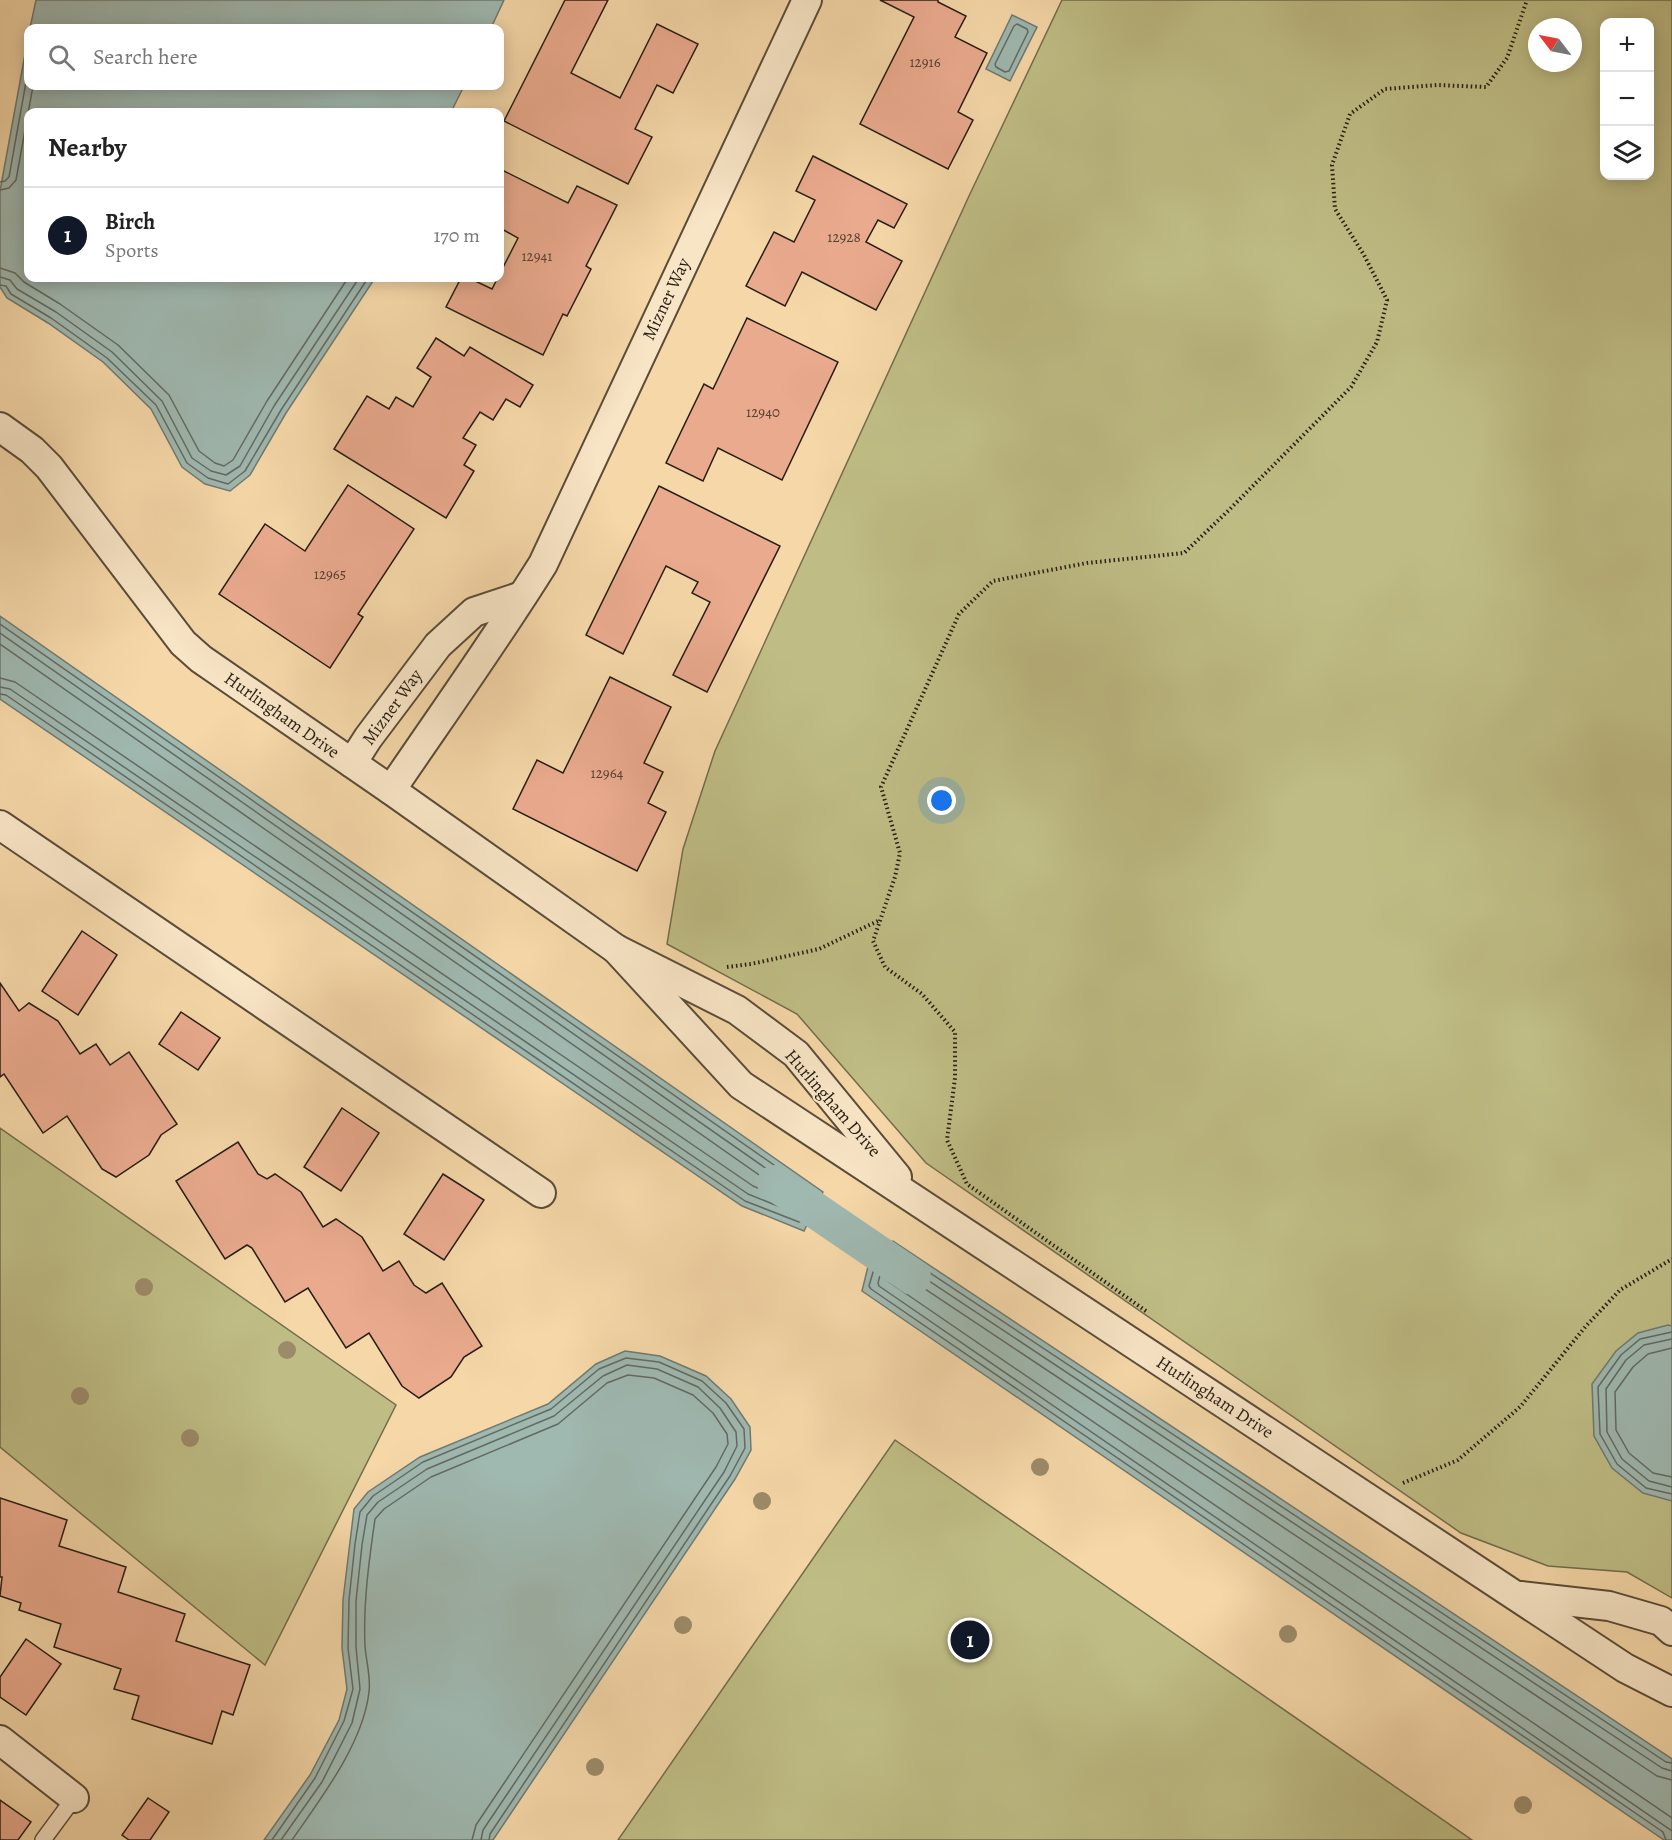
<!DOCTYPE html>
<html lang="en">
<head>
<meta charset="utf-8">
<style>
	body { margin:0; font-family:Alegreya,serif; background:#f6f6f6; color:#222 }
	.controls { position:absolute; right:18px; top:18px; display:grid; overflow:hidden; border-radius:12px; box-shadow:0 3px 15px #0003 }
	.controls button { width:54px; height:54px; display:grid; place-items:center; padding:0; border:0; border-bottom:2px solid #e0e0e0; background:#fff; color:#222; font:30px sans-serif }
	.compass { position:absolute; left:1528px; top:18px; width:54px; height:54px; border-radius:50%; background:#fff; box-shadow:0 3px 15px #0003; rotate:302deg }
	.you { position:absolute; left:942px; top:801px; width:21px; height:21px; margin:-15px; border:4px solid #fff; border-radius:50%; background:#1a73e8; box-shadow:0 0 0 9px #1a73e833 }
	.badge { display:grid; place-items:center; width:39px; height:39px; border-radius:50%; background:#111827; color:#fff; font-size:20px; font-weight:700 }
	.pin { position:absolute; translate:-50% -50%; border:3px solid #fff; box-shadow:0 2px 6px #0006 }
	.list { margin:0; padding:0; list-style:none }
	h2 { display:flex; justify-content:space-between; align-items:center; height:78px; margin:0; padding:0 24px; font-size:26px }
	h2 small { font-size:20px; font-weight:400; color:#767676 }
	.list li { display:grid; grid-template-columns:39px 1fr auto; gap:18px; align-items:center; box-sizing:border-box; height:96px; padding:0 24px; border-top:2px solid #e0e0e0 }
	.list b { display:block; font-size:22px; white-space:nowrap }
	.list p { margin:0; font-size:20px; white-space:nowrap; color:#767676 }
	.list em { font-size:20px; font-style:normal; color:#767676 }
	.icon { flex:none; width:33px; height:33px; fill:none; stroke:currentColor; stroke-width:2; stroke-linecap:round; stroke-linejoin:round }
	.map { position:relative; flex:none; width:1672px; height:1840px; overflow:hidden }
	.search { position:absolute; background:#fff; box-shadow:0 3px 15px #0003; left:24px; top:24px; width:480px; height:66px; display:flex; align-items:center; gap:15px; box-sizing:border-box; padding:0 21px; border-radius:12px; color:#767676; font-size:22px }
	.panel { position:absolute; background:#fff; box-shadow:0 3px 15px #0003; left:24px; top:108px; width:480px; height:174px; border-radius:12px }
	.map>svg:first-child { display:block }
	.green { fill:#bfbd85; stroke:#726d4c; stroke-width:1.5; fill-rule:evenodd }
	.water { fill:#9fb8b0; stroke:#6f7a72; stroke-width:1.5 }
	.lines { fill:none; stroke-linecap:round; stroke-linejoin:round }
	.shore { stroke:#626a62; stroke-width:1.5 }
	.canal { stroke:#9fb8b0; stroke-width:36 }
	.building { fill:#eaaa8e; stroke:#261d14; stroke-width:1.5 }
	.service-casing { stroke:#5a4c39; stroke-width:18 }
	.minor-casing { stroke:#5a4c39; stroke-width:32 }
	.path { stroke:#261d14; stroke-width:4; stroke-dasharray:1.5 3; stroke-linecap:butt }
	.service { stroke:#f8e5c6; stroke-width:15 }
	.minor { stroke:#f8e5c6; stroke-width:28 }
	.tree { fill:#9c8b69 }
	.labels { text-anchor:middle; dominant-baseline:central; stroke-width:4.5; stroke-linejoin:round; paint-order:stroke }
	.number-label { font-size:15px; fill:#574032 }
	.street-label { font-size:18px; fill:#261d14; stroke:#f8e5c6 }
</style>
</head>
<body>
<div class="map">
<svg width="1672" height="1840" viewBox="0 0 1672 1840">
	<rect width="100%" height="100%" fill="#f5d7a8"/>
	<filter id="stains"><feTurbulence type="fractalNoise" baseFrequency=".00333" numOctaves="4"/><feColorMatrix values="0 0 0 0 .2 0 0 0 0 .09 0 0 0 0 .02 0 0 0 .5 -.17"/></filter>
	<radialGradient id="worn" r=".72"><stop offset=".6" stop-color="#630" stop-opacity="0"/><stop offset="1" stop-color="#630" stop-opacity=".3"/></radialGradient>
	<!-- green -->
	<g class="green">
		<path d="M 1062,0 L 1672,0 L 1672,1598 L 1627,1572 L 1548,1566 L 1461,1533 L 926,1163 L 797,1014 L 667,944 L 683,849 L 715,751 L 969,196 ZM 1604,22 L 1650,22 L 1650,176 L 1604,176 ZM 1537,27 L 1573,27 L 1573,63 L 1537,63 Z"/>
		<path d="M 0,1128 L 396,1405 L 265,1665 L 0,1447 Z"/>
		<path d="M 895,1440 L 1472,1840 L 618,1840 Z"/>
	</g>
	<!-- water -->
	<g class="water">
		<path d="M 36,0 L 504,0 L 491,28 L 30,28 Z"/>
		<path d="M 1012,15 L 1037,27 L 1010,81 L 986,69 Z"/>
		<path d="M 28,38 L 28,86 L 464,86 L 451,112 L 28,112 L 28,278 L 375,278 L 286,413 L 250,475 L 230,491 L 205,484 L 182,467 L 151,409 L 103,362 L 48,323 L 7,298 L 0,287 L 0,191 Z"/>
		<path d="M 0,616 L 823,1192 L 804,1231 L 742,1206 L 0,699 Z"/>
		<path d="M 893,1241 L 1672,1759 L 1672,1840 L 1664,1840 L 862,1291 L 872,1250 Z"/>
		<path d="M 1668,1325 L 1672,1326 L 1672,1501 L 1643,1493 L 1612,1468 L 1594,1436 L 1592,1384 L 1616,1351 L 1638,1333 Z"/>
		<path d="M 625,1351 L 660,1356 L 706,1376 L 731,1399 L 750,1427 L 751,1450 L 735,1479 L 493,1840 L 264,1840 L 310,1775 L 339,1720 L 347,1689 L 342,1648 L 343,1600 L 354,1509 L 368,1492 L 420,1457 L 548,1404 L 596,1364 Z"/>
	</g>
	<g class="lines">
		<!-- shore -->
		<g class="shore">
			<path d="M 1017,24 L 1027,29 L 1028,32 L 1009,71 L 1005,72 L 996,67 L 995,64 L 1014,26 Z"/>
			<path d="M 0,182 L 5,181 L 9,177 L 28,71"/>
			<path d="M 0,190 L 9,188 L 16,180 L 33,86"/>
			<path d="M 0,268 L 15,273 L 24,282 L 60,304 L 118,345 L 169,395 L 199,451 L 215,463 L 224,466 L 233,460 L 267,401 L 348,278"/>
			<path d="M 0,277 L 10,280 L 17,289 L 56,312 L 112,352 L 162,401 L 192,458 L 211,471 L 226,475 L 240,466 L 274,406 L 359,278"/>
			<path d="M 0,285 L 6,286 L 11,294 L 51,318 L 107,358 L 156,405 L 187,463 L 208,478 L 228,484 L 245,471 L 281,410 L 368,278"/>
			<path d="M 0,624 L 814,1193 L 815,1196 L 802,1221 L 799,1222 L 745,1201 L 6,695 L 0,694"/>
			<path d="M 0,633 L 804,1195 L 805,1198 L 799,1211 L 795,1213 L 748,1194 L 10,689 L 0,687"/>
			<path d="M 0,644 L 785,1193 L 785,1197 L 782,1198 L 753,1186 L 15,682 L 0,678"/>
			<path d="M 1672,1332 L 1640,1339 L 1621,1355 L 1598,1387 L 1600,1434 L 1617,1464 L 1646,1488 L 1672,1494"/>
			<path d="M 1672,1339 L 1644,1345 L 1626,1360 L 1606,1389 L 1607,1432 L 1622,1459 L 1649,1481 L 1672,1487"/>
			<path d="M 1672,1348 L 1648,1354 L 1633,1367 L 1615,1392 L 1616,1430 L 1629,1453 L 1653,1473 L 1672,1477"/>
			<path d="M 1672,1771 L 1662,1768 L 893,1257 L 884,1260 L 878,1283 L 879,1286 L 1672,1831"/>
			<path d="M 1672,1780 L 1657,1776 L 895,1269 L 891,1270 L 888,1279 L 889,1282 L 1672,1818"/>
			<path d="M 272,1840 L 315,1778 L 344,1721 L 353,1689 L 348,1648 L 349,1600 L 355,1544 L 360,1512 L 373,1496 L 423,1462 L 551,1409 L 599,1369 L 626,1358 L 659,1362 L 702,1381 L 726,1403 L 744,1429 L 745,1448 L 730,1476 L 490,1834 L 489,1840"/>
			<path d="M 281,1840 L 322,1782 L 352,1723 L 360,1689 L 356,1647 L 356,1601 L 362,1545 L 367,1515 L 378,1502 L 427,1469 L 554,1416 L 603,1376 L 627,1365 L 657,1369 L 698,1387 L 720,1408 L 736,1432 L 737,1446 L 724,1472 L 483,1830 L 481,1840"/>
			<path d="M 292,1840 C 321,1798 363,1744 369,1692 C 371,1677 366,1661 365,1646 C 363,1604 369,1561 375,1519 L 384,1509 L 431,1477 L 558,1424 L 607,1383 L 628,1375 L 654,1378 L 693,1395 L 713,1413 L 727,1434 L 728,1444 L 716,1467 L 476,1825 L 472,1840"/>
			<path d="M 1666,1840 L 1663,1832 L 871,1289 L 869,1286 L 878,1255 L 894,1249 L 1666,1762 L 1672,1763"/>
		</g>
		<!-- canal -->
		<path class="canal" d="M 775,1183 L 913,1277"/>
	</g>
	<!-- building -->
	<g class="building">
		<path d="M 565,0 L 608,0 L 571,73 L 620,98 L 657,24 L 698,44 L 673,93 L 657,85 L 635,129 L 652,137 L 628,184 L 504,121 Z"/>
		<path d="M 880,0 L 938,0 L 938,2 L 966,16 L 955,37 L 987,53 L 958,112 L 973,120 L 948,169 L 860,124 L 914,17 Z"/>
		<path d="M 813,156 L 907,204 L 894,228 L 878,220 L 866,242 L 902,261 L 876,310 L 802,272 L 785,306 L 746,286 L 774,232 L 794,242 L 815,200 L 796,191 Z"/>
		<path d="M 500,169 L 568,203 L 577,186 L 617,205 L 586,266 L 591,269 L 567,316 L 563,314 L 543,355 L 446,307 L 461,278 L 469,278 L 492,289 L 518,238 L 500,228 Z"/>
		<path d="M 747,318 L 838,362 L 782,480 L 718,448 L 703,481 L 666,463 L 704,384 L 713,389 Z"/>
		<path d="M 436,338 L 464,356 L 470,347 L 533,385 L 520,407 L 506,399 L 493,420 L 480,412 L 463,438 L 476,445 L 464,465 L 474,471 L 446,518 L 334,449 L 367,396 L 389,409 L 396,397 L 413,407 L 431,377 L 417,368 Z"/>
		<path d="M 348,485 L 414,529 L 358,614 L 363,617 L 330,668 L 219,594 L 265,524 L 305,551 Z"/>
		<path d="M 659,486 L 780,546 L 707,692 L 673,675 L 710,602 L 692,593 L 698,582 L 666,566 L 623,654 L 586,635 Z"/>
		<path d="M 610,677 L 671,707 L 644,763 L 663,772 L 648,803 L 666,812 L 637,871 L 513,809 L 537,760 L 563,773 Z"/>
		<path d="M 82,931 L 117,955 L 78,1015 L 42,991 Z"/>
		<path d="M 0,983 L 19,1011 L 29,1003 L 58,1021 L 80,1054 L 96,1044 L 110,1065 L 129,1052 L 177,1124 L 161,1135 L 149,1155 L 116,1177 L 102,1169 L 67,1116 L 43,1133 L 4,1074 L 0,1077 Z"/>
		<path d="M 181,1012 L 220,1038 L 198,1070 L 159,1044 Z"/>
		<path d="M 342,1108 L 379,1133 L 341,1191 L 304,1167 Z"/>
		<path d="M 238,1142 L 258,1174 L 267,1179 L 275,1174 L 301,1192 L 323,1227 L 336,1219 L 362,1237 L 383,1271 L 399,1261 L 414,1285 L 426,1293 L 442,1283 L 482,1346 L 464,1357 L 451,1377 L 419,1398 L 402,1386 L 369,1333 L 346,1348 L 308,1288 L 285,1302 L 252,1248 L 247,1245 L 225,1259 L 176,1181 Z"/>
		<path d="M 443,1174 L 484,1200 L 444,1260 L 404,1234 Z"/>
		<path d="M 0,1498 L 67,1520 L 59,1546 L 126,1567 L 118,1592 L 185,1614 L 176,1641 L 250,1665 L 233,1715 L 222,1711 L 212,1744 L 132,1719 L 139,1696 L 114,1689 L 121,1669 L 54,1647 L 61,1624 L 19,1610 L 21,1603 L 0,1596 L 2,1577 L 0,1577 Z"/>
		<path d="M 26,1639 L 61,1664 L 26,1715 L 0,1697 L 0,1677 Z"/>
		<path d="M 148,1798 L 169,1812 L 150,1840 L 129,1840 L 122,1835 Z"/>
		<path d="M 0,1800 L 31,1822 L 18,1840 L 0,1840 Z"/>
	</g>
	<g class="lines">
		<defs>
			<path id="service" d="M 43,1840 L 74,1798"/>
			<g id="minor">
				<path d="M 0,427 L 32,450 L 49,467 L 183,643 L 201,659 L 391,790 L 616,949 L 737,1010 L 796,1054 L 897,1177"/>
				<path d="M 352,763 L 368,738 L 438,645 L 474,612 L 522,596"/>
				<path d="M 391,790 C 442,715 495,641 543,564 L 807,0"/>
				<path d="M 0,825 L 541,1193"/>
				<path d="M 616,949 L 741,1085 L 1625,1668 L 1672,1692"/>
				<path d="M 1521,1596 L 1609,1606 L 1661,1621 L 1672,1631"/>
				<path d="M 0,1740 L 74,1798"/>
			</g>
		</defs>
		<!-- service casing -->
		<use href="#service" class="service-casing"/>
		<!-- minor casing -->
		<use href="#minor" class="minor-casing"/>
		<!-- path -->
		<g class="path">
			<path d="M 727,967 L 751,964 L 819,949 L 880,920"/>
			<path d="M 1146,1311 L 967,1184 L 947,1140 L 955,1078 L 955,1032 L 922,994 L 885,967 L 873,941 L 895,877 L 900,853 L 881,787 L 959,614 L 993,581 L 1087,563 L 1184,553 L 1228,511 L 1351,387 L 1377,342 L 1387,300 L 1364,255 L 1335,209 L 1332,165 L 1350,114 L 1385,89 L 1437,85 L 1486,87 L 1507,58 L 1527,0"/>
			<path d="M 1403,1483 L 1458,1460 L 1520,1407 L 1586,1326 L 1620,1290 L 1672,1259"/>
		</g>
		<!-- service -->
		<use href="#service" class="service"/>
		<!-- minor -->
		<use href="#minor" class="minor"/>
	</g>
	<!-- trees -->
	<g class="tree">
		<circle cx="144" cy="1287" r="9"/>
		<circle cx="287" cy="1350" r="9"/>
		<circle cx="80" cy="1396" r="9"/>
		<circle cx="190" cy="1438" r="9"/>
		<circle cx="1040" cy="1467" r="9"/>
		<circle cx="762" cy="1501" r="9"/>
		<circle cx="683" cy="1625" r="9"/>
		<circle cx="1288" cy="1634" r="9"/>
		<circle cx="595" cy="1767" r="9"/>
		<circle cx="1523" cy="1805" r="9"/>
	</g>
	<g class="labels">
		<!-- number labels -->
		<g class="number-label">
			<text x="925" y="62">12916</text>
			<text x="844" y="237">12928</text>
			<text x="537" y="256">12941</text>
			<text x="763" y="412">12940</text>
			<text x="330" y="574">12965</text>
			<text x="607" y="773">12964</text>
		</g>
		<!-- street labels -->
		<g class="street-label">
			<text transform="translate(666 299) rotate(-65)">Mizner Way</text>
			<text transform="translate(392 707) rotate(-54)">Mizner Way</text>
			<text transform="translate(282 715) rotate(35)">Hurlingham Drive</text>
			<text transform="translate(833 1103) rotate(49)">Hurlingham Drive</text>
			<text transform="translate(1215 1397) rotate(33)">Hurlingham Drive</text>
		</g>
	</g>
	<rect width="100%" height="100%" filter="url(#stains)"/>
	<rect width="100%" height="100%" fill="url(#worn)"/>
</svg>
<div class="controls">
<button>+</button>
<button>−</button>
<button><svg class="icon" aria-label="layers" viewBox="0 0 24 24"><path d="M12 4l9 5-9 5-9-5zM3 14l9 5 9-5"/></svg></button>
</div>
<svg class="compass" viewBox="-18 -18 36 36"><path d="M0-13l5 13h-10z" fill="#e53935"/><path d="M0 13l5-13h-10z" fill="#767676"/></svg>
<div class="you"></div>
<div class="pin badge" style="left:970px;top:1640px">1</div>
<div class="search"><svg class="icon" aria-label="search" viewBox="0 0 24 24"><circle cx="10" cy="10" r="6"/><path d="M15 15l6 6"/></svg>Search here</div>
<section class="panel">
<h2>Nearby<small></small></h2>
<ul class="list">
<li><span class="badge">1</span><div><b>Birch</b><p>Sports</p></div><em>170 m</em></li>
</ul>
</section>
</div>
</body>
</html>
